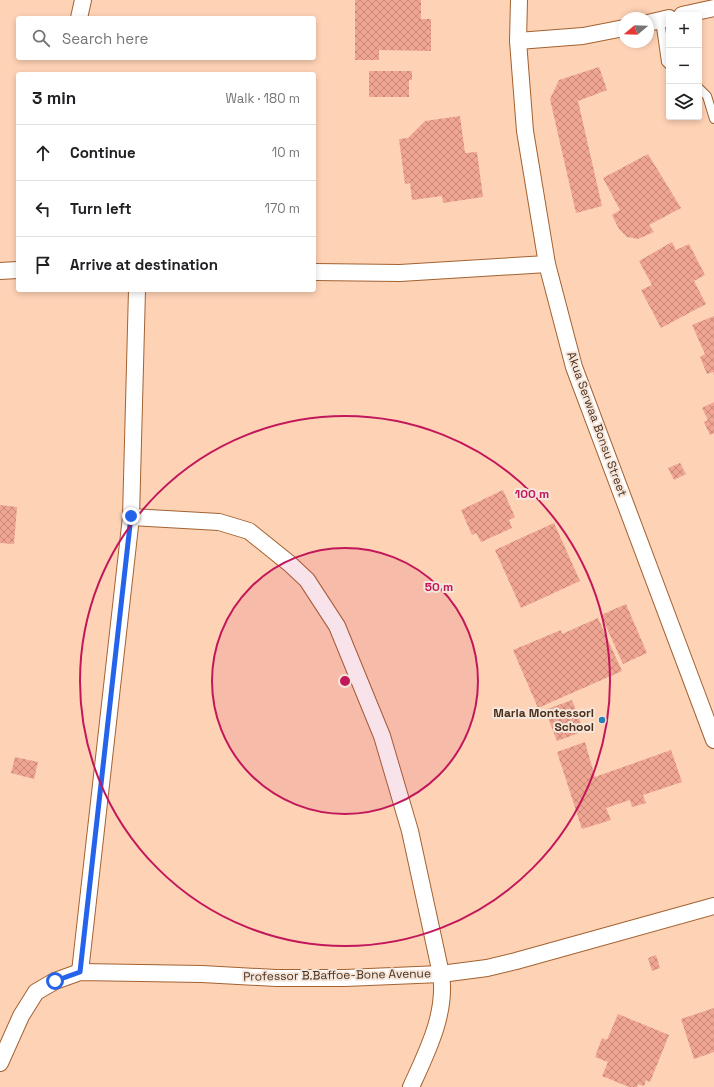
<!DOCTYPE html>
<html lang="en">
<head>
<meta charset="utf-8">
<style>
	body { margin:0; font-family:"Space Grotesk",sans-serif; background:#f6f6f6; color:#202124 }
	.controls { position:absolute; right:12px; top:12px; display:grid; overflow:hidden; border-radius:4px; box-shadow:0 2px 6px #0003 }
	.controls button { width:36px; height:36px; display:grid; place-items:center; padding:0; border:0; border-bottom:1px solid #e0e0e0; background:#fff; color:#202124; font:20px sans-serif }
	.compass { position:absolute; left:618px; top:12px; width:36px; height:36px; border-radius:50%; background:#fff; box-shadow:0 2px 6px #0003; rotate:251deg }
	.stop { position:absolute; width:12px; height:12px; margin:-9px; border:3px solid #2563eb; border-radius:50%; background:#fff }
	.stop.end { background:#2563eb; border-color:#fff; box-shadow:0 1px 4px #0008 }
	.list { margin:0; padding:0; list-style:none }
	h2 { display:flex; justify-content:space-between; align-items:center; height:52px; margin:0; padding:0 16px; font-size:17px }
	h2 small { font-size:13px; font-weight:400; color:#757577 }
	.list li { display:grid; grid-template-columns:26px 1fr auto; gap:12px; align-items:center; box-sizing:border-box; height:56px; padding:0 16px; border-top:1px solid #e0e0e0 }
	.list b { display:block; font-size:15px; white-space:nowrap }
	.list em { font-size:13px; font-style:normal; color:#757577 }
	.icon { flex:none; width:22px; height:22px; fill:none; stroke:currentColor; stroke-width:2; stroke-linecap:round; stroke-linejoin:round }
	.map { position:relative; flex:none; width:714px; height:1087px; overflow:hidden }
	.search { position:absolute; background:#fff; box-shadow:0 2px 6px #0003; left:16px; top:16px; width:300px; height:44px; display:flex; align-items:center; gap:10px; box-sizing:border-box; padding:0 14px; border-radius:4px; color:#757577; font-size:15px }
	.panel { position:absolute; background:#fff; box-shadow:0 2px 6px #0003; left:16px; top:72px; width:300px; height:220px; border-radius:4px }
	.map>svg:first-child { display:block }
	.building { fill:url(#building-cross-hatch) }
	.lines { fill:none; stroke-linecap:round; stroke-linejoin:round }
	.service-casing { stroke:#a36231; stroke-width:10 }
	.minor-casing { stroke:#a36231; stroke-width:18 }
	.service { stroke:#fff; stroke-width:8 }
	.minor { stroke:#fff; stroke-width:16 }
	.route { stroke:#2563eb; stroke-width:5 }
	.ring { fill:none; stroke:#c2185b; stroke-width:2 }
	.poi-dot { fill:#2682af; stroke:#f5e6dc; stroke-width:1.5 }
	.labels { text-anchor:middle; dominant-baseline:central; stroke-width:4; stroke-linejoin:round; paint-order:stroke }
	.street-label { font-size:12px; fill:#4c2f1b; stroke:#f5e6dc }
	.poi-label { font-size:12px; font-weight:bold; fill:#4c2f1b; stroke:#f5e6dc; text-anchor:end }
	.centre { fill:#c2185b; stroke:#f5e6dc; stroke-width:2 }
	.ring-label { font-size:12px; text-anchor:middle; font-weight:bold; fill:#c2185b; stroke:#f5e6dc; stroke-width:4; stroke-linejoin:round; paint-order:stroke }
</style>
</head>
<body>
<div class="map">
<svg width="714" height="1087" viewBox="0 0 714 1087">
	<defs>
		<pattern id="building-cross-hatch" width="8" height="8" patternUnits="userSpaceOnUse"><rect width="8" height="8" fill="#f0a592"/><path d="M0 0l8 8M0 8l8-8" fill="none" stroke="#c58776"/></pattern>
	</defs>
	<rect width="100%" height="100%" fill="#fed2b5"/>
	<!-- building -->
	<g class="building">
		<path d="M 355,0 L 421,0 L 421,19 L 431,19 L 431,51 L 379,50 L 379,60 L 355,60 Z"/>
		<path d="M 599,67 L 607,90 L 578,101 L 602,206 L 576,213 L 550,99 L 559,80 Z"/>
		<path d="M 369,71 L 412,71 L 412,80 L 409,80 L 409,97 L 369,97 Z"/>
		<path d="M 460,116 L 465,153 L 477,152 L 483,197 L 443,203 L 442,196 L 412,200 L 410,183 L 405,184 L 399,139 L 408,138 L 425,121 Z"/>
		<path d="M 648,154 L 681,208 L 649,225 L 654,232 L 638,239 L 633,238 L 627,237 L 619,229 L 612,215 L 620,210 L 603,178 Z"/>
		<path d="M 672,242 L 676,250 L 689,244 L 705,275 L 694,281 L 706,304 L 661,328 L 641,290 L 652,285 L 639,261 Z"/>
		<path d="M 714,316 L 714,375 L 713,372 L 707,374 L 700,357 L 705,354 L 692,325 Z"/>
		<path d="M 714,402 L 714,433 L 710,435 L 704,422 L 708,420 L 702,408 Z"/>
		<path d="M 680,463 L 686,474 L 674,480 L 668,468 Z"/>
		<path d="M 503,490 L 515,517 L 509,520 L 512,528 L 481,542 L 476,533 L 472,535 L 461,510 Z"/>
		<path d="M 0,505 L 17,507 L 14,544 L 0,543 Z"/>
		<path d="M 554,523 L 580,581 L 521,608 L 495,550 Z"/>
		<path d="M 626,604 L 647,653 L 623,664 L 601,615 Z"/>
		<path d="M 598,618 L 622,671 L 538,708 L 513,650 L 561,630 L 562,634 Z"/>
		<path d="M 572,700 L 584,731 L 557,741 L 545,710 Z"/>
		<path d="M 585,742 L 595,777 L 671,750 L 682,782 L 643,795 L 646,803 L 632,807 L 630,800 L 606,808 L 611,820 L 582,829 L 557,752 Z"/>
		<path d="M 15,757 L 38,762 L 34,779 L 11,773 Z"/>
		<path d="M 656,955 L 660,968 L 652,971 L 648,958 Z"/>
		<path d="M 714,1008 L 714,1052 L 694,1059 L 681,1019 Z"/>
		<path d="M 618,1014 L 669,1035 L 650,1082 L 646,1080 L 644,1086 L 638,1084 L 637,1087 L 629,1087 L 602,1076 L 608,1062 L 595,1057 L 602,1038 L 607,1040 Z"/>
	</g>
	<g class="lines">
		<defs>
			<g id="service">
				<path d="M 660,20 L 666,62 L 669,65"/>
				<path d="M 699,88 L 707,96 L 714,119"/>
			</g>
			<g id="minor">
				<path d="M 519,0 L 518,41 L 525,131 L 547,264 L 574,367 L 714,740"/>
				<path d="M 682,15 L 714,8"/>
				<path d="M 79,18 L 83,0"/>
				<path d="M 648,23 L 669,18"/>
				<path d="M 518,41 L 583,36 L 624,28"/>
				<path d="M 0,271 L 18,270"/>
				<path d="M 314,272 L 400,273 L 547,264"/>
				<path d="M 131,517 L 219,522 L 249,531 L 290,564 L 307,580 L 337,626 L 382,736 L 410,831 L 441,974 C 447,1013 427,1052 411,1087"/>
				<path d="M 80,972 L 131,517 L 137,290"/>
				<path d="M 0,1063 L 21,1016 L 36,992 L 55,981 L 80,972 L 202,974 L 276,978 L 345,978 L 441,974 L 487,968 L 516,961 L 714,906"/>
			</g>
		</defs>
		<!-- service casing -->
		<use href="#service" class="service-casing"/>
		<!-- minor casing -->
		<use href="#minor" class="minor-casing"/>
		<!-- service -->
		<use href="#service" class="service"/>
		<!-- minor -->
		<use href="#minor" class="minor"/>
	</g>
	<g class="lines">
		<!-- route -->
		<path class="route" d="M 55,981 L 80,972 L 131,516"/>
	</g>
	<!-- distance rings -->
	<circle cx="345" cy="681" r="133" fill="#c2185b" fill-opacity=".12"/>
	<g class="ring">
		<circle cx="345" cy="681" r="133"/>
		<circle cx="345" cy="681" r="265"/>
	</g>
	<!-- markers -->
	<circle class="poi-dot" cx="602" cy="720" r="4"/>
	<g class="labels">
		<!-- street labels -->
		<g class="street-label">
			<text transform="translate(597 424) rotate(70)">Akua Serwaa Bonsu Street</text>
			<text transform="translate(337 975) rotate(-1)">Professor B.Baffoe-Bone Avenue</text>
		</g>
		<!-- poi labels -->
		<g class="poi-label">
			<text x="594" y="713">Maria Montessori<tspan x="594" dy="14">School</tspan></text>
		</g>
	</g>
	<circle cx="345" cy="681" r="6" class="centre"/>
	<g class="ring-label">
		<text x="532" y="498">100 m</text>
		<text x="439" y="591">50 m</text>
	</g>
</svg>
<div class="controls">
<button>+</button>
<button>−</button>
<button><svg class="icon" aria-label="layers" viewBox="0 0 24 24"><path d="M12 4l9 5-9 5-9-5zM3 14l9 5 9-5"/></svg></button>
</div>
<svg class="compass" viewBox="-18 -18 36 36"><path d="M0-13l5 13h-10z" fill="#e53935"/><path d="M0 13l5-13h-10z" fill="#757577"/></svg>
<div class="stop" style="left:55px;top:981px"></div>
<div class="stop end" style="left:131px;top:516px"></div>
<div class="search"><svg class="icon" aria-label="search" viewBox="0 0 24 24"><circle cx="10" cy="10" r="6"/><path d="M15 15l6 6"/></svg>Search here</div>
<section class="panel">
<h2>3 min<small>Walk · 180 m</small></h2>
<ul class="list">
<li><svg class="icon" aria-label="ahead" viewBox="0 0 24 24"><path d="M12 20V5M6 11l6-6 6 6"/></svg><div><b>Continue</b></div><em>10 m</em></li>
<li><svg class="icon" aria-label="left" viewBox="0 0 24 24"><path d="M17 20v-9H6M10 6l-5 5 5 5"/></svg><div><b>Turn left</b></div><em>170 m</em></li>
<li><svg class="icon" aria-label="arrive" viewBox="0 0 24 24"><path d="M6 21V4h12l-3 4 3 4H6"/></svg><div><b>Arrive at destination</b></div></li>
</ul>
</section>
</div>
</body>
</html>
